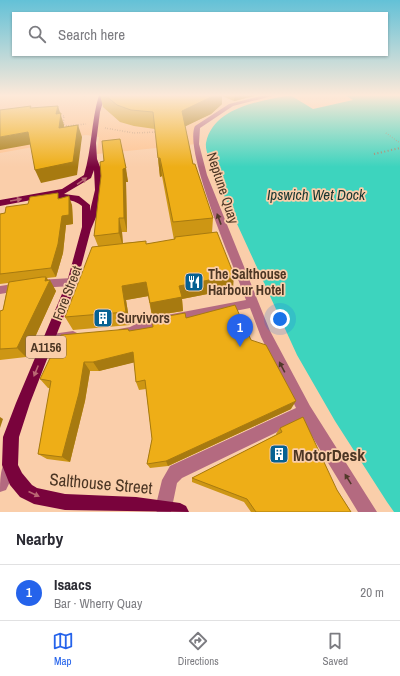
<!DOCTYPE html>
<html lang="en">
<head>
<meta charset="utf-8">
<style>
	body { margin:0; font-family:"Archivo Narrow",sans-serif; background:#f2f2f3; color:#2b2b33 }
	.you { position:absolute; left:280px; top:319px; width:14px; height:14px; margin:-10px; border:3px solid #fff; border-radius:50%; background:#1a73e8; box-shadow:0 0 0 6px #1a73e833 }
	.badge { display:grid; place-items:center; width:26px; height:26px; border-radius:50%; background:#2563eb; color:#fff; font-size:13px; font-weight:700 }
	.pin { position:absolute; translate:-50% -33px; filter:drop-shadow(0 1px 2px #0008) }
	.pin::after { content:''; position:absolute; top:21px; width:14px; height:12px; background:inherit; clip-path:polygon(0 0,100% 0,50% 100%) }
	.list { margin:0; padding:0; list-style:none }
	h2 { display:flex; justify-content:space-between; align-items:center; height:52px; margin:0; padding:0 16px; font-size:17px }
	h2 small { font-size:13px; font-weight:400; color:#7c7c81 }
	.list li { display:grid; grid-template-columns:26px 1fr auto; gap:12px; align-items:center; box-sizing:border-box; height:56px; padding:0 16px; border-top:1px solid #e1e1e2 }
	.list b { display:block; font-size:15px; white-space:nowrap }
	.list p { margin:0; font-size:13px; white-space:nowrap; color:#7c7c81 }
	.list em { font-size:13px; font-style:normal; color:#7c7c81 }
	.icon { flex:none; width:22px; height:22px; fill:none; stroke:currentColor; stroke-width:2; stroke-linecap:round; stroke-linejoin:round }
	.map { position:relative; flex:none; width:400px; height:512px; overflow:hidden }
	.search { position:absolute; background:#fff; box-shadow:0 1px 3px #0004; left:12px; right:12px; top:12px; height:44px; display:flex; align-items:center; gap:10px; box-sizing:border-box; padding:0 14px; border-radius:0px; color:#7c7c81; font-size:15px }
	.sheet { height:108px; background:#fff }
	nav { display:flex; justify-content:space-around; align-items:center; box-sizing:border-box; height:56px; border-top:1px solid #e1e1e2; background:#fff; font-size:11px; color:#7c7c81 }
	nav a { display:grid; justify-items:center; gap:2px }
	nav .on { color:#2563eb }
	.map>svg:first-child { display:block }
	.built { fill:#fec28f }
	.water { fill:#3dd4be }
	.lines { fill:none; stroke-linecap:round; stroke-linejoin:round }
	.path-far1 { stroke:#9e7e63; stroke-width:1.5; stroke-dasharray:0.5 2; stroke-linecap:butt }
	.path { stroke:#9e7e63; stroke-width:2; stroke-dasharray:1 2.5; stroke-linecap:butt }
	.minor { fill:#b46a80; fill-rule:evenodd }
	.major { fill:#79033c; fill-rule:evenodd }
	.wall { fill:#cd9614 }
	.shaded-wall { fill:#a77a10 }
	.building { fill:#eeae17; stroke:#a77a10 }
	.oneway { fill:#ba6873 }
	.oneway2 { fill:#513929 }
	.labels { text-anchor:middle; dominant-baseline:central; stroke-width:3.5; stroke-linejoin:round; paint-order:stroke }
	.shield { fill:#faceaa; stroke:#80644c; stroke-width:1 }
	.shield-label { font-size:13px; font-weight:bold; fill:#4c3624 }
	.street-label { font-size:14px; fill:#4c3624; stroke:#faceaa }
	.poi-label { font-size:14px; font-weight:bold; fill:#4c3624; stroke:#faceaa; text-anchor:start }
	.water-label { font-size:15px; font-style:italic; fill:#183631; stroke:#faceaa }
	.near-poi-label { font-size:17px; font-weight:bold; fill:#4c3624; stroke:#faceaa; text-anchor:start }
	.near-street-label { font-size:17px; fill:#4c3624; stroke:#faceaa }
</style>
</head>
<body>
<div class="map">
<svg width="400" height="512" viewBox="0 0 400 512">
	<rect width="100%" height="100%" fill="#faceaa"/>
	<!-- built -->
	<path class="built" d="M 0,95 L 274,95 L 231,105 L 197,127 L 196,144 L 97,154 L 99,137 L 86,135 L 55,140 L 55,143 L 0,153 Z"/>
	<!-- water -->
	<path class="water" d="M 290,95 L 313,109 L 353,100 L 345,95 L 400,95 L 400,512 L 394,512 L 387,502 L 335,421 L 297,355 L 211,167 C 210,160 205,150 206,143 C 213,107 261,101 290,95 Z"/>
	<g class="lines">
		<!-- path-far1 -->
		<g class="path-far1">
			<path d="M 82,95 L 85,97"/>
			<path d="M 58,115 L 64,116 L 63,124 L 67,126 L 86,124"/>
			<path d="M 105,128 L 134,133 L 157,132"/>
			<path d="M 386,133 L 400,143"/>
		</g>
		<!-- path -->
		<path class="path" d="M 374,154 L 400,148"/>
		<!-- minor -->
		<g class="minor">
			<path d="M 265,95 L 276,95 L 233,106 L 200,128 L 199,144 L 207,175 L 270,331 L 310,406 L 377,512 L 358,512 L 302,420 L 182,478 L 177,483 L 171,512 L 157,512 L 155,509 L 162,480 L 170,466 L 296,408 L 261,337 L 250,308 C 217,315 182,319 150,328 C 139,332 131,342 119,337 L 117,333 L 119,329 L 130,327 L 146,319 L 246,300 C 235,269 183,151 195,126 L 229,104 Z"/>
			<path d="M 72,278 L 76,279 L 77,282 L 76,285 L 72,286 L 38,288 L 34,287 L 33,284 L 34,281 L 38,280 Z"/>
			<path d="M 20,283 L 24,284 L 25,287 L 24,290 L 0,294 L 0,286 Z"/>
			<path d="M 73,331 L 77,333 L 79,337 L 77,341 C 69,344 53,346 45,343 L 43,339 L 45,335 Z"/>
			<path d="M 10,457 L 16,459 L 18,465 L 6,490 L 0,492 C 0,480 0,463 10,457 Z"/>
		</g>
		<!-- major -->
		<path class="major" d="M 99,95 L 105,95 L 100,112 L 96,143 L 97,159 L 102,172 L 103,190 L 99,210 L 91,229 L 77,282 L 30,403 L 19,437 L 18,465 L 22,473 L 32,485 L 37,488 L 65,494 L 136,497 L 180,503 L 186,506 L 189,512 L 65,510 L 34,504 L 20,497 L 10,485 L 2,465 L 3,437 L 16,403 L 67,282 L 82,227 L 82,206 C 72,197 57,201 52,196 L 0,206 L 0,200 L 62,189 L 84,175 C 92,149 91,122 99,95 ZM 94,170 L 95,190 L 90,211 L 90,205 L 79,196 L 64,194 L 91,178 Z"/>
	</g>
	<!-- wall -->
	<g class="wall">
		<path d="M 100,95 L 258,95 L 234,101 L 222,96 L 222,104 L 211,114 L 185,126 L 193,164 L 213,218 L 212,233 L 233,289 L 182,299 L 183,311 L 152,316 L 148,296 L 126,300 L 130,325 L 73,330 L 65,317 L 98,246 L 94,236 L 104,161 L 120,139 L 128,182 L 126,182 L 127,232 L 122,232 L 123,243 L 146,241 L 146,244 L 174,240 L 162,176 L 160,177 L 155,129 L 134,126 L 120,122 L 103,107 Z"/>
		<path d="M 60,198 L 72,205 L 73,224 L 66,225 L 63,253 L 56,277 L 47,278 L 56,291 L 26,357 L 0,360 L 0,311 L 3,310 L 8,283 L 0,284 L 0,214 Z"/>
		<path d="M 186,318 L 251,340 L 291,409 L 168,466 L 150,468 L 147,464 L 152,439 L 146,389 L 139,390 L 136,382 L 134,362 L 99,371 L 90,371 L 85,401 L 70,462 L 47,459 L 38,454 L 50,388 L 48,388 L 40,379 L 129,331 L 153,327 Z"/>
		<path d="M 280,428 L 337,490 L 351,512 L 251,512 L 244,502 L 192,482 L 192,478 L 276,435 L 276,434 Z"/>
	</g>
	<!-- shaded-wall -->
	<g class="shaded-wall">
		<path d="M 214,95 L 222,95 L 222,104 L 211,114 L 182,128 L 182,111 Z"/>
		<path d="M 235,95 L 258,95 L 234,101 Z"/>
		<path d="M 58,106 L 64,125 L 63,140 L 59,128 L 56,114 Z"/>
		<path d="M 78,125 L 82,137 L 77,175 L 41,183 L 35,170 Z"/>
		<path d="M 28,132 L 33,144 L 0,150 L 0,137 Z"/>
		<path d="M 158,158 L 160,158 L 162,176 L 160,177 Z"/>
		<path d="M 126,168 L 128,182 L 126,182 L 127,232 L 124,218 L 123,169 Z"/>
		<path d="M 69,196 L 72,205 L 73,224 L 66,225 L 63,253 L 56,277 L 51,268 L 62,216 Z"/>
		<path d="M 119,218 L 122,232 L 123,247 L 119,233 Z"/>
		<path d="M 234,275 L 233,289 L 182,299 L 183,311 L 152,316 L 150,303 L 179,286 Z"/>
		<path d="M 46,277 L 49,282 L 50,280 L 56,291 L 26,357 L 17,348 Z"/>
		<path d="M 146,282 L 149,296 L 126,300 L 130,325 L 126,312 L 122,286 Z"/>
		<path d="M 133,352 L 136,362 L 99,371 L 93,362 Z"/>
		<path d="M 84,362 L 90,371 L 85,401 L 70,462 L 62,457 Z"/>
		<path d="M 296,401 L 291,409 L 168,466 L 166,461 Z"/>
		<path d="M 0,417 L 3,419 L 0,428 Z"/>
	</g>
	<!-- building -->
	<g class="building">
		<path d="M 105,95 L 169,95 L 179,96 L 179,95 L 214,95 L 211,97 L 182,111 L 193,164 L 195,164 L 213,218 L 173,222 L 160,158 L 158,158 L 153,112 L 131,110 L 117,105 Z"/>
		<path d="M 31,106 L 30,108 L 58,106 L 56,114 L 61,113 L 59,128 L 78,125 L 73,162 L 35,170 L 28,132 L 0,137 L 0,110 Z"/>
		<path d="M 120,139 L 126,168 L 123,169 L 124,218 L 119,218 L 119,233 L 94,236 L 101,176 L 100,162 L 104,161 L 102,141 Z"/>
		<path d="M 58,193 L 58,199 L 69,196 L 69,215 L 62,216 L 58,244 L 51,268 L 0,274 L 0,214 L 5,213 L 6,207 L 28,204 L 30,197 Z"/>
		<path d="M 217,232 L 234,275 L 179,286 L 182,297 L 150,303 L 146,282 L 122,286 L 126,312 L 65,317 L 92,247 L 146,241 L 146,244 L 175,239 L 175,237 Z"/>
		<path d="M 42,277 L 46,277 L 45,281 L 50,280 L 17,348 L 0,349 L 0,311 L 3,310 L 9,282 Z"/>
		<path d="M 235,305 L 251,340 L 266,345 L 296,401 L 166,461 L 147,464 L 152,439 L 145,380 L 136,382 L 133,352 L 93,362 L 84,362 L 79,393 L 62,457 L 38,454 L 51,381 L 40,379 L 61,335 L 128,329 L 129,331 L 153,327 L 152,319 L 185,313 L 186,318 Z"/>
		<path d="M 303,417 L 337,490 L 351,512 L 256,512 L 247,499 L 192,478 L 282,432 L 280,428 Z"/>
	</g>
	<!-- one-way arrows -->
	<defs><path id="oneway-solid" d="M-6-.8H1V-3.2L6.5 0L1 3.2V.8H-6Z"/></defs>
	<g class="oneway">
		<use href="#oneway-solid" transform="translate(82 181) rotate(-34)"/>
		<use href="#oneway-solid" transform="translate(16 200) rotate(-10)"/>
		<use href="#oneway-solid" transform="translate(36 371) rotate(112)"/>
		<use href="#oneway-solid" transform="translate(34 494) rotate(24)"/>
	</g>
	<g class="oneway2">
		<use href="#oneway-solid" transform="translate(219 219) rotate(-110)"/>
		<use href="#oneway-solid" transform="translate(282 367) rotate(-118)"/>
		<use href="#oneway-solid" transform="translate(348 479) rotate(-122)"/>
	</g>
	<!-- sky -->
	<linearGradient id="sky" x2="0" y2="1"><stop stop-color="#63c1d7"/><stop offset="0.57" stop-color="#fde9d9"/><stop offset="1" stop-color="#fde9d9" stop-opacity="0"/></linearGradient>
	<rect width="400" height="167" fill="url(#sky)"/>
	<!-- icons -->
	<defs>
		<symbol id="restaurant-square" viewBox="-11 -11 22 22"><rect x="-9" y="-9" width="18" height="18" rx="4" fill="#066192" stroke="#faceaa"/><path d="M-5-6h1v4h1v-4h1v4h1v-4h1v5L-1.5 .5V6h-2V.5L-5-1ZM5-6V6H3V1.5H1.5Q1.5-4 5-6Z" fill="#fff"/></symbol>
		<symbol id="building-square" viewBox="-11 -11 22 22"><rect x="-9" y="-9" width="18" height="18" rx="4" fill="#066192" stroke="#faceaa"/><path d="M-4-6H4V6H1V3H-1V6H-4ZM-2.5-4.3h1.7v1.8h-1.7ZM.8-4.3h1.7v1.8H.8ZM-2.5-1h1.7V.8h-1.7ZM.8-1h1.7V.8H.8Z" fill="#fff"/></symbol>
	</defs>
	<g fill-rule="evenodd">
		<use href="#restaurant-square" x="183" y="271" width="22" height="22"/>
		<use href="#building-square" x="92" y="307" width="22" height="22"/>
		<use href="#building-square" x="268" y="443" width="22" height="22"/>
	</g>
	<g class="labels">
		<!-- shield labels -->
		<rect class="shield" x="26" y="336" width="40" height="22" rx="3"/>
		<g class="shield-label">
			<text x="46" y="347">A1156</text>
		</g>
		<!-- street labels -->
		<g class="street-label">
			<text transform="translate(223 188) rotate(72)">Neptune Quay</text>
			<text transform="translate(67 293) rotate(-69)">Fore Street</text>
		</g>
		<!-- poi labels -->
		<g class="poi-label">
			<text x="208" y="274">The Salthouse<tspan x="208" dy="16">Harbour Hotel</tspan></text>
			<text x="117" y="318">Survivors</text>
		</g>
		<!-- water labels -->
		<g class="water-label">
			<text x="316" y="194">Ipswich Wet Dock</text>
		</g>
		<!-- near-poi labels -->
		<g class="near-poi-label">
			<text x="293" y="454">MotorDesk</text>
		</g>
		<!-- near-street labels -->
		<g class="near-street-label">
			<text transform="translate(101 483) rotate(5)">Salthouse Street</text>
		</g>
	</g>
</svg>
<div class="you"></div>
<div class="pin badge" style="left:240px;top:347px">1</div>
<div class="search"><svg class="icon" aria-label="search" viewBox="0 0 24 24"><circle cx="10" cy="10" r="6"/><path d="M15 15l6 6"/></svg>Search here</div>
</div>
<section class="sheet">
<h2>Nearby<small></small></h2>
<ul class="list">
<li><span class="badge">1</span><div><b>Isaacs</b><p>Bar · Wherry Quay</p></div><em>20 m</em></li>
</ul>
</section>
<nav>
<a class="on"><svg class="icon" aria-label="map" viewBox="0 0 24 24"><path d="M3 6l6-2 6 2 6-2v14l-6 2-6-2-6 2zM9 4v14M15 6v14"/></svg>Map</a>
<a><svg class="icon" aria-label="directions" viewBox="0 0 24 24"><path d="M12 3l9 9-9 9-9-9zM9 14v-3h6M13 9l2 2-2 2"/></svg>Directions</a>
<a><svg class="icon" aria-label="saved" viewBox="0 0 24 24"><path d="M7 4h10v16l-5-4-5 4z"/></svg>Saved</a>
</nav>
</body>
</html>
